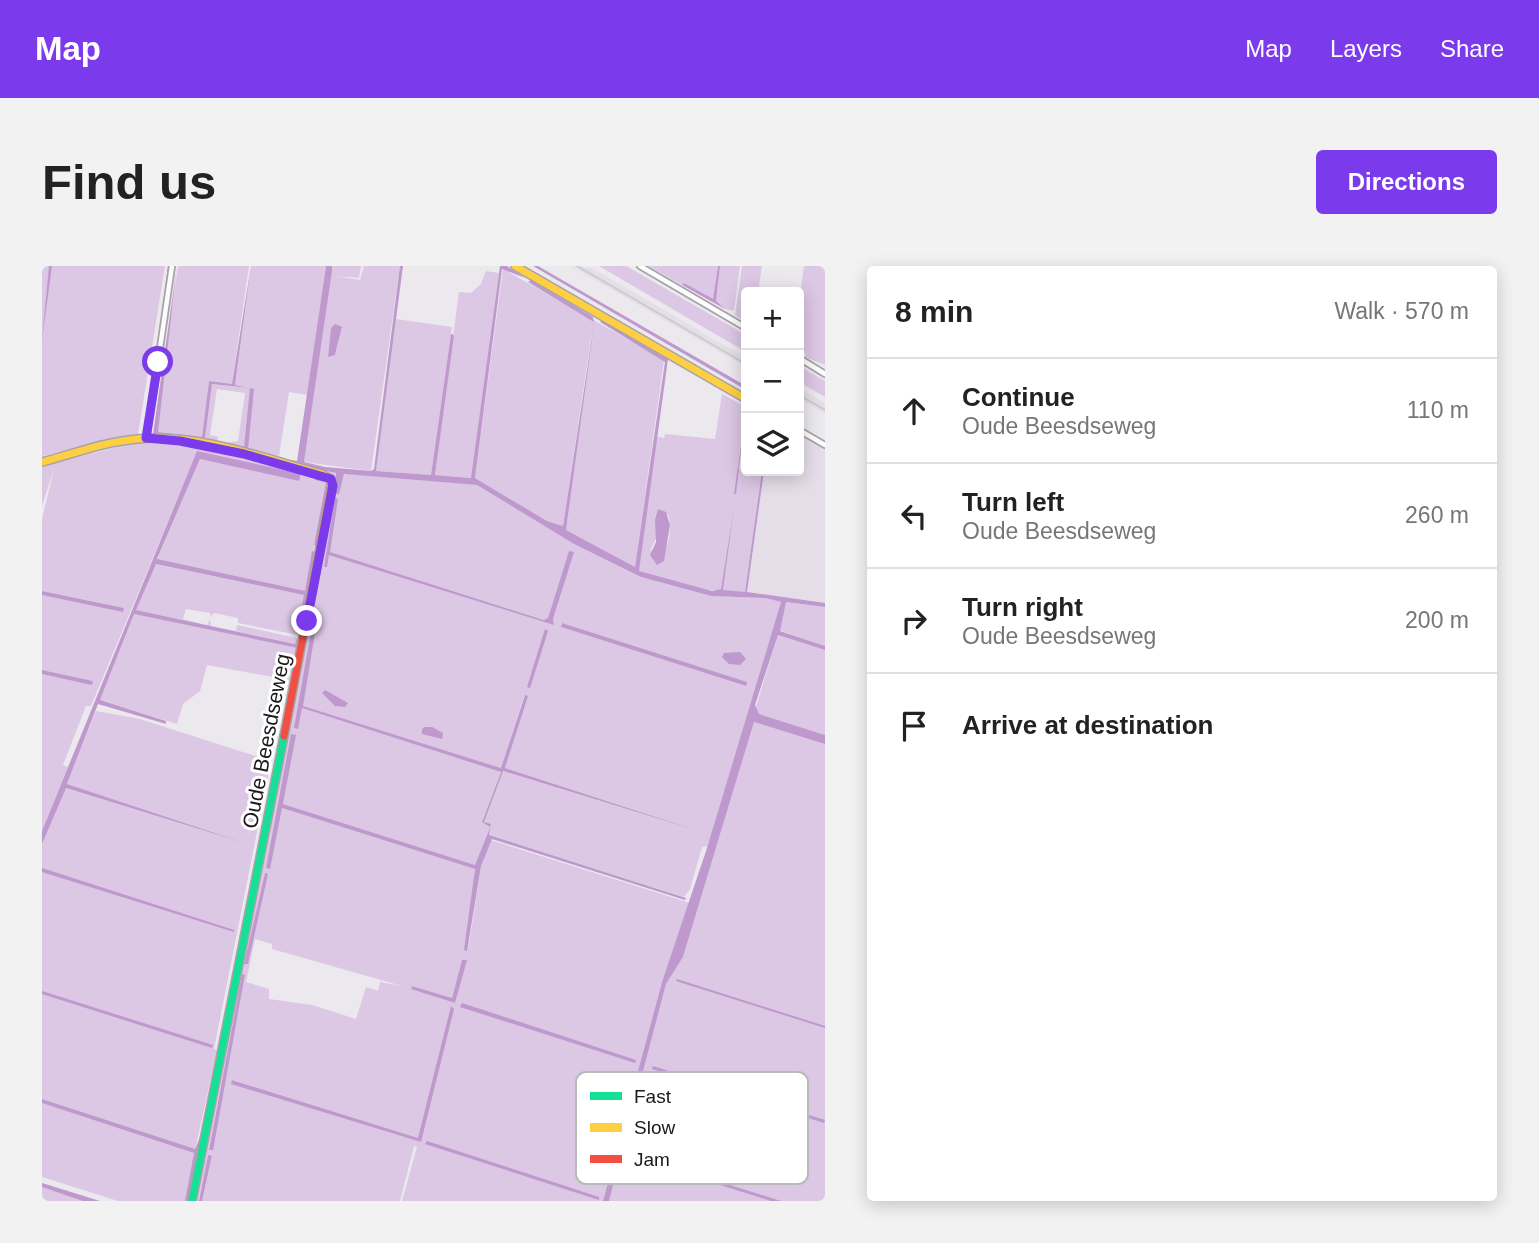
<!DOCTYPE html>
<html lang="en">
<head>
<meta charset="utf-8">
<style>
	body { margin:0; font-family:Arial,sans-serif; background:#f2f2f2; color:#222 }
	.controls { position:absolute; right:21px; top:21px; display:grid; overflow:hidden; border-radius:7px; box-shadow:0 4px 18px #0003 }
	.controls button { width:63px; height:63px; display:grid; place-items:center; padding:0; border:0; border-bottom:2px solid #e0e0e0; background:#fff; color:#222; font:35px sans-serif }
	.stop { position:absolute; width:21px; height:21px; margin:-16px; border:5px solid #7c3aed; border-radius:50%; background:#fff }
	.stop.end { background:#7c3aed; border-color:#fff; box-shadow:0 2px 7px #0008 }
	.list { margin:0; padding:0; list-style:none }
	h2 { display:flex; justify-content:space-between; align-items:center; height:91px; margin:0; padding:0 28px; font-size:30px }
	h2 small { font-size:23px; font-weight:400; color:#767676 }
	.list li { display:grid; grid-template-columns:46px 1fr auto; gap:21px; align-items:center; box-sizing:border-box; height:105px; padding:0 28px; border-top:2px solid #e0e0e0 }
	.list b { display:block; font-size:26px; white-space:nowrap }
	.list p { margin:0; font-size:23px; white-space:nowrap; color:#767676 }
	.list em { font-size:23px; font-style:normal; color:#767676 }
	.icon { flex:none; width:38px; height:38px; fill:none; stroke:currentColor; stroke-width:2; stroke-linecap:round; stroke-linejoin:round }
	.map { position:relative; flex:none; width:783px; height:935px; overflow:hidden; border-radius:7px }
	header { display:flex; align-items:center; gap:42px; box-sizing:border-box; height:98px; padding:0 35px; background:#7c3aed; color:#fff }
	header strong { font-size:33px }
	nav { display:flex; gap:38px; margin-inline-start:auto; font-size:24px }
	.intro { display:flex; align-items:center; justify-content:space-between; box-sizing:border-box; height:168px; padding:0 42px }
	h1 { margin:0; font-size:49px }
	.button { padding:18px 32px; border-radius:7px; background:#7c3aed; color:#fff; font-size:24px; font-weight:700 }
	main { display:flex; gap:42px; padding:0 42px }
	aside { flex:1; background:#fff; border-radius:7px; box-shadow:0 4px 18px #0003 }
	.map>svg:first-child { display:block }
	.built { fill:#e5dde8 }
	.green { fill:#dcc7e4; fill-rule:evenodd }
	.water { fill:#bf98ce }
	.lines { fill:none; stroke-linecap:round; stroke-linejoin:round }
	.stream { stroke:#bf98ce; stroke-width:2 }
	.street-casing { stroke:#a6a4a8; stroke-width:8 }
	.fast-casing { stroke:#a6a4a8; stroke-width:10 }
	.slow-casing { stroke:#a6a4a8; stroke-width:10 }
	.jam-casing { stroke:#a6a4a8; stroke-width:10 }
	.street { stroke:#fcfcfc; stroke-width:4.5 }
	.fast { stroke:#16e098; stroke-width:7 }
	.slow { stroke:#ffcf43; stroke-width:7 }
	.jam { stroke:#f24e42; stroke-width:7 }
	.rail { stroke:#cccbcc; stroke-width:2 }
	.route { stroke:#7c3aed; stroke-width:9 }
	.labels { text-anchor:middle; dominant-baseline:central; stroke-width:6; stroke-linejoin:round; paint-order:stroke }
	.street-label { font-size:21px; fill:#1a181a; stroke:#fff }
	.key { fill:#fff; stroke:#bababa; stroke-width:2 }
	.key-label { font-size:19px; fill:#1a181a }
</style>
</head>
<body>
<header>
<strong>Map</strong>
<nav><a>Map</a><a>Layers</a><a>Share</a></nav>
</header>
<div class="intro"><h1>Find us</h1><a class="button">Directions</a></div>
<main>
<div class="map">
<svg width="783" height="935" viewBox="0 0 783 935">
	<rect width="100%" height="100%" fill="#ece9ee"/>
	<!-- built -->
	<g class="built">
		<path d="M 529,0 L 550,2 L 704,92 L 704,101 Z"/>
		<path d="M 757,122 L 783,137 L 783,148 L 757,132 Z"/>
		<path d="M 757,168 L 783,183 L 783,337 L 705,327 L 722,205 L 757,205 Z"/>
	</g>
	<!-- green -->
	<g class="green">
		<path d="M 0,0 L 123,0 L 96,168 L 0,190 Z"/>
		<path d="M 136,0 L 207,0 L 190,118 L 167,115 L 160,171 L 116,166 L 114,163 Z"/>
		<path d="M 209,0 L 284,0 L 265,129 L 247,126 L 237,190 L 205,183 L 210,122 L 202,181 L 182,177 L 196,175 L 203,127 L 175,123 L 168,169 L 176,171 L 175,176 L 163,172 L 170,118 L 206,122 L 193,119 Z"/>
		<path d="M 290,0 L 319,0 L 317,12 L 293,10 L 318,14 L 322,0 L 358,0 L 329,205 L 262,196 ZM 300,61 L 294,87 L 286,91 L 289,62 Z"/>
		<path d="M 557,0 L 584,0 L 704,69 L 704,86 Z"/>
		<path d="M 607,0 L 676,0 L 671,34 L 642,17 L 640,19 Z"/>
		<path d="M 678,0 L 698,0 L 692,45 L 683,43 L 674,35 Z"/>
		<path d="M 700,0 L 720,0 L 716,26 L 704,26 L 704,56 L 693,49 Z"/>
		<path d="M 762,0 L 783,0 L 783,99 L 763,91 L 764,88 L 757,84 L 757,36 Z"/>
		<path d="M 461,3 L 622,94 L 593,301 L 524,264 L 551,59 L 521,260 L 505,255 L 433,212 Z"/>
		<path d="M 444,5 L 457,7 L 430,212 L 393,209 L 417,26 L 429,27 L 439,18 Z"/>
		<path d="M 354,53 L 410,61 L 389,209 L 334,205 Z"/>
		<path d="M 757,100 L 783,115 L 783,131 L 757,116 Z"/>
		<path d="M 680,128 L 704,141 L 695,202 L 720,206 L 703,327 L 683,326 L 681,323 L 693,233 L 679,323 C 665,329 613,310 597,305 L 595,301 L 614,170 L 622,172 L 623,168 L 673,173 ZM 626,248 C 631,265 627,286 612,296 L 609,283 Z"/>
		<path d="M 98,176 L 148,179 L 253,204 L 254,207 L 155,186 L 49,440 L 44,440 L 21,499 L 26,501 L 0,565 L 0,408 L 50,418 L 51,415 L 0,404 L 0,329 L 80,345 L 82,342 L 0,325 L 0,253 L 12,203 L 0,240 L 0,199 Z"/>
		<path d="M 158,193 L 253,214 L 257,215 L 259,209 L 284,216 L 256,369 L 196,357 L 196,352 L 172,347 L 169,351 L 168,347 L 144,343 L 141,353 L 165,359 L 168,353 L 169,360 L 194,365 L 195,359 L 255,372 L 254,378 L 94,344 L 113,298 L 262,329 L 262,325 L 115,294 Z"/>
		<path d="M 286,205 L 295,208 L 296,215 L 304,208 L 435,219 L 532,278 L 599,311 L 669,330 L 723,332 L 739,336 L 666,580 L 660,581 L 648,623 L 642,631 L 447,569 L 449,559 L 442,556 L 460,505 L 663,567 L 463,502 L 485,430 L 482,430 L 459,502 L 260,440 L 274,361 L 256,463 L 260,442 L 459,505 L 440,556 L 448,560 L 433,599 L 241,538 L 254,470 L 228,602 L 240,542 L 433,603 L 426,685 L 439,600 L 449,574 L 648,637 L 620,716 L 561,935 L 360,935 L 375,881 L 372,880 L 358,935 L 160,935 L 170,891 L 166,889 L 157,935 L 151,935 L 283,275 L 291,212 ZM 294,232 L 287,286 L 503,354 L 506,352 L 527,286 L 531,287 L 511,353 L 512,359 L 287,288 L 283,301 ZM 520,357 L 704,416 L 704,420 L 519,361 ZM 223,608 L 226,608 L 203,698 L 203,697 ZM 213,673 L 230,678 L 230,683 L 360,720 L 338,716 L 336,725 L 324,721 L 314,753 L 270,739 L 227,733 L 227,723 L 204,716 ZM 420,694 L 424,694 L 413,737 L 369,722 L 370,720 L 410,732 ZM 200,708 L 203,709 L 170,884 L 167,883 ZM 191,814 L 376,872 L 379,876 L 190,818 Z"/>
		<path d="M 744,336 L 783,341 L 783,380 L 737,364 Z"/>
		<path d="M 92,348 L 254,381 L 247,414 L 165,399 L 158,425 L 141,438 L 135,458 L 58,434 Z"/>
		<path d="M 736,369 L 783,384 L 783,469 L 717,448 L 713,444 Z"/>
		<path d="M 54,445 L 98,453 L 229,495 L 172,783 L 175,784 L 153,884 L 0,833 L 0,578 L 23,522 L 209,579 L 25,518 Z"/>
		<path d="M 712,456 L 783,478 L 783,935 L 567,935 L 624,718 L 641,691 Z"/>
		<path d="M 0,837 L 153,887 L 144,935 L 76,935 L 0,911 Z"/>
		<path d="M 0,921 L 41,934 L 41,935 L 0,935 Z"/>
	</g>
	<!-- water -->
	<g class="water">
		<path d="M 7,0 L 10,0 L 0,74 Z"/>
		<path d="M 135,0 L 116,166 L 160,171 L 167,115 L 190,118 L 209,0 L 193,119 L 212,123 L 206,183 L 238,192 L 238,195 L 181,180 L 182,177 L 202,181 L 208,122 L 170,118 L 163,172 L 175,178 L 111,168 Z"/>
		<path d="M 284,0 L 290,0 L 290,5 L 262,196 L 283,201 L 329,205 L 332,203 L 358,0 L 361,0 L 334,205 L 389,209 L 409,68 L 412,69 L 393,209 L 429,212 L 458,0 L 465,0 L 483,12 L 460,3 L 433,212 L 505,255 L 521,260 L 552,59 L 524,264 L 593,301 L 623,96 L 558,56 L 561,54 L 626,93 L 597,305 L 670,325 L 679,323 L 693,234 L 681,324 L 703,326 L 720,205 L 722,205 L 705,326 L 783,337 L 783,341 L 744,336 L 738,365 L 783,380 L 783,384 L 736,369 L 713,439 L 717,448 L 783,469 L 783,478 L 712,456 L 641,691 L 624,718 L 567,935 L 561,935 L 620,716 L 665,582 L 739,336 L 723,332 L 669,330 L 599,311 L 532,278 L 435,219 L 302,208 L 297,228 L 294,228 L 294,207 L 247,197 L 247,194 L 255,195 Z"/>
		<path d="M 491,0 L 496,0 L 704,120 L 704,124 Z"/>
		<path d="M 676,0 L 678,0 L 674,35 L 683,43 L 640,19 L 642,17 L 671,33 Z"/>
		<path d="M 489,14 L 551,51 L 552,56 L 486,16 Z"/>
		<path d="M 293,58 L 300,61 L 293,89 L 286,91 L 289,62 Z"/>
		<path d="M 704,142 L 694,228 L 692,228 Z"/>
		<path d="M 155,185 L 259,208 L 257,215 L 158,193 L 115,293 L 263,325 L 270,285 L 273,286 L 258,368 L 255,368 L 262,329 L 114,298 L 94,344 L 253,378 L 255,372 L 256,382 L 92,348 L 58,434 L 124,455 L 124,458 L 56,438 L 25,518 L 209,579 L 24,522 L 0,578 L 0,565 Z"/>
		<path d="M 273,211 L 284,214 L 286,218 L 275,280 L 272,279 L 284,216 L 273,214 Z"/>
		<path d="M 293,232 L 296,233 L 288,286 L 502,354 L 506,352 L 527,285 L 532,286 L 511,353 L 512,359 L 287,289 L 285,301 L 282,301 Z"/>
		<path d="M 616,243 L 624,246 L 628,259 L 622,295 L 615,299 L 608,289 L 614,276 L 613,254 Z"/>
		<path d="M 0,325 L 82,342 L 81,346 L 0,329 Z"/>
		<path d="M 520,357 L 705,416 L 704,420 L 519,361 Z"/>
		<path d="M 270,360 L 274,361 L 261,440 L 459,502 L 483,429 L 486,430 L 463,502 L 663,567 L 461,505 L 442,556 L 449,558 L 447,569 L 644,632 L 643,634 L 450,573 L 439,600 L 425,685 L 422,684 L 433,603 L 240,542 L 228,603 L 224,602 L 249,468 L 254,469 L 241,538 L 433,599 L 448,561 L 440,556 L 459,506 L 260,442 L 256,463 L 252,462 Z"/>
		<path d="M 503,363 L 506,365 L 488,422 L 485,421 Z"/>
		<path d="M 698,386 L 704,393 L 698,399 L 687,398 L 680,391 L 682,387 Z"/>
		<path d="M 0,404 L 51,415 L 50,419 L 0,408 Z"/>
		<path d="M 283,424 L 306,437 L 303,441 L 293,440 L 280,427 Z"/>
		<path d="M 383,461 L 390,461 L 401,467 L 400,473 L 380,468 L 380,463 Z"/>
		<path d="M 0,602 L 192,664 L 192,666 L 0,606 Z"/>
		<path d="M 223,607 L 226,608 L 206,698 L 202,698 Z"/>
		<path d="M 420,694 L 425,694 L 413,737 L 369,723 L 370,720 L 410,732 Z"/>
		<path d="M 200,708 L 203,709 L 171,884 L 167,884 Z"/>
		<path d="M 635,713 L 783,760 L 783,762 L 634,715 Z"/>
		<path d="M 0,725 L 171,779 L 170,782 L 0,728 Z"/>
		<path d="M 420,737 L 594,794 L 593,797 L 418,741 Z"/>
		<path d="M 409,740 L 412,743 L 379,876 L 189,818 L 190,814 L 376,872 Z"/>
		<path d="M 611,800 L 783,854 L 782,857 L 610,803 Z"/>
		<path d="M 0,833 L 153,883 L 159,869 L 146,935 L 143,935 L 152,887 L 0,837 Z"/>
		<path d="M 385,875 L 557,931 L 557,934 L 383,878 Z"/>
		<path d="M 587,887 L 739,935 L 729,935 L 586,890 Z"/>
		<path d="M 166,889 L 170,890 L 160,935 L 157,935 Z"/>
		<path d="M 0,917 L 58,935 L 41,935 L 0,921 Z"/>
	</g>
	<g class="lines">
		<!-- stream -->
		<g class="stream">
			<path d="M 117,75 L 127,0"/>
			<path d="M 104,160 L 112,103"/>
		</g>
		<defs>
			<g id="street">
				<path d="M 598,0 L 704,62"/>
				<path d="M 757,92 L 783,108"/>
				<path d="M 757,164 L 783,179"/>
				<path d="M 105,171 L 130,0"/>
			</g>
			<path id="fast" d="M 150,935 L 242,470"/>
			<g id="slow">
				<path d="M 473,0 L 704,133"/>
				<path d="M 0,196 C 31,188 62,176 95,173 C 157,167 221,192 280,208 L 289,213 L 290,218"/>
			</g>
			<path id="jam" d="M 242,470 L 290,218"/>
		</defs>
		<!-- street casing -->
		<use href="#street" class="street-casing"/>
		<!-- fast casing -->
		<use href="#fast" class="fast-casing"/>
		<!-- slow casing -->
		<use href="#slow" class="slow-casing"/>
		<!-- jam casing -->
		<use href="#jam" class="jam-casing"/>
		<!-- street -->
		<use href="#street" class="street"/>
		<!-- fast -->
		<use href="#fast" class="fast"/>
		<!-- slow -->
		<use href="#slow" class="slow"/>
		<!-- jam -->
		<use href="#jam" class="jam"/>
		<!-- rail -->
		<g class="rail">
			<path d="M 535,0 L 704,98"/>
			<path d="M 757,129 L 783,144"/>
		</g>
	</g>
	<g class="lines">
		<!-- route -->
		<path class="route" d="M 116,96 L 104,172 L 138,175 L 202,188 L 289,213 L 291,220 L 265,355"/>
	</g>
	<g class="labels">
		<!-- street labels -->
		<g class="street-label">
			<text transform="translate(224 475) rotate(-79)">Oude Beesdseweg</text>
		</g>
	</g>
	<!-- legend -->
	<rect x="534" y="806" width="232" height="112" rx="10" class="key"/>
	<rect x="548" y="826" width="32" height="8" fill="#16e098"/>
	<rect x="548" y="857" width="32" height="9" fill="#ffcf43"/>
	<rect x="548" y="889" width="32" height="8" fill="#f24e42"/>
	<g class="key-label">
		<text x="592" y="837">Fast</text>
		<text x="592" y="868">Slow</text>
		<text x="592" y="900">Jam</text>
	</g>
</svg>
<div class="controls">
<button>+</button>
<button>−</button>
<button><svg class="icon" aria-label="layers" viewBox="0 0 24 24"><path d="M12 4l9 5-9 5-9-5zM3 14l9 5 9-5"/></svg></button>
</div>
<div class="stop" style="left:116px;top:96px"></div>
<div class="stop end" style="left:265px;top:355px"></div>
</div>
<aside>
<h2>8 min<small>Walk · 570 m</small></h2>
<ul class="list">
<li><svg class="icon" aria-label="ahead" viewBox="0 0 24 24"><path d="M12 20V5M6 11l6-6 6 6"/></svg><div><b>Continue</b><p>Oude Beesdseweg</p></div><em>110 m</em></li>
<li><svg class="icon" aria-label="left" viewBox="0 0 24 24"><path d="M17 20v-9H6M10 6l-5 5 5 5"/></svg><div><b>Turn left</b><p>Oude Beesdseweg</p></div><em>260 m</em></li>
<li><svg class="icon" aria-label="right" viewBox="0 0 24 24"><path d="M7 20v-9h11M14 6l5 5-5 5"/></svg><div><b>Turn right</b><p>Oude Beesdseweg</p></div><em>200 m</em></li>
<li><svg class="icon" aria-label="arrive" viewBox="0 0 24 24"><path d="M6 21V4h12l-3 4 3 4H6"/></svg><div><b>Arrive at destination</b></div></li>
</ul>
</aside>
</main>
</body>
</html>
